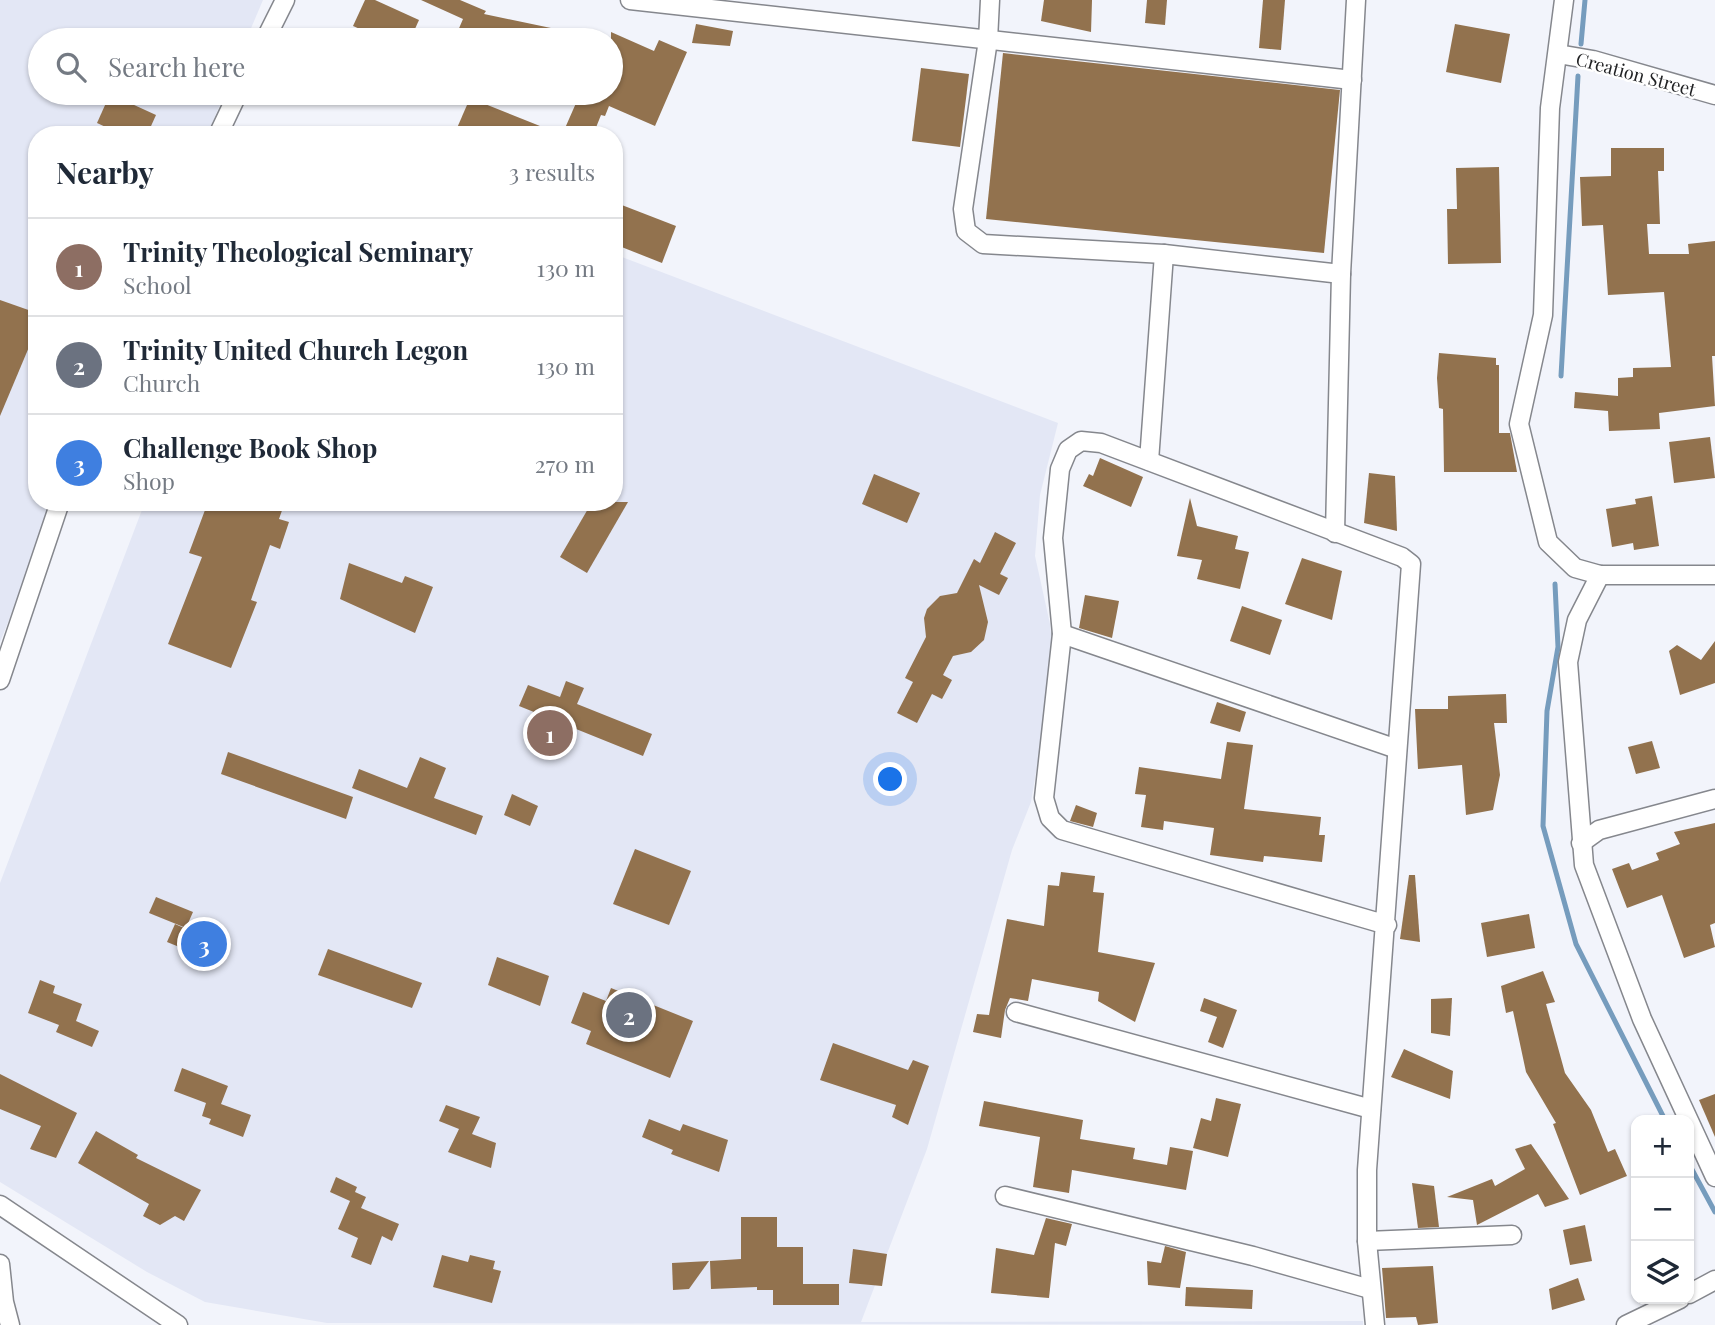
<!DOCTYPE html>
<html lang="en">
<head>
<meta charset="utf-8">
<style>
	body { margin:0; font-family:"Playfair Display",serif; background:#f2f2f3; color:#1f2937 }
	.controls { position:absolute; right:21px; bottom:21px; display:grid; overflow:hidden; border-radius:14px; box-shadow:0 2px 5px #0004 }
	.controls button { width:63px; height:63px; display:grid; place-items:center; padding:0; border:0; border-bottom:2px solid #e0e1e3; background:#fff; color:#1f2937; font:35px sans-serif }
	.you { position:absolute; left:891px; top:780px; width:24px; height:24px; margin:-18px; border:5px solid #fff; border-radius:50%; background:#1a73e8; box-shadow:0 0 0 10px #1a73e833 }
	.badge { display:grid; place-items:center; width:46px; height:46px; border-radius:50%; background:#7c3aed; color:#fff; font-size:23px; font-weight:700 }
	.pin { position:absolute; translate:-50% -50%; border:4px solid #fff; box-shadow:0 2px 7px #0006 }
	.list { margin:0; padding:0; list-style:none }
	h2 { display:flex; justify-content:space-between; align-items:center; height:91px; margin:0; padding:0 28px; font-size:30px }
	h2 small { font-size:23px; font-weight:400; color:#747a83 }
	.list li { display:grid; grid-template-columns:46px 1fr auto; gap:21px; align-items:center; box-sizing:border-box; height:98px; padding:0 28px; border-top:2px solid #e0e1e3 }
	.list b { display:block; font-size:26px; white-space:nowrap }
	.list p { margin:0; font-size:23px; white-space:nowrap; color:#747a83 }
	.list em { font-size:23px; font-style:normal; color:#747a83 }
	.icon { flex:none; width:38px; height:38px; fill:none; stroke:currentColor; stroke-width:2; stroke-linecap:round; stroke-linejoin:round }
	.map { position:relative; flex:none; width:1715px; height:1325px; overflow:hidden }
	.search { position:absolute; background:#fff; box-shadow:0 2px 5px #0004; left:28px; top:28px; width:595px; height:77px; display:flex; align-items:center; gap:18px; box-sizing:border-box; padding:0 24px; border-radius:38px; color:#747a83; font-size:26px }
	.panel { position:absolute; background:#fff; box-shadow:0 2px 5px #0004; left:28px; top:126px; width:595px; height:385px; border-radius:28px }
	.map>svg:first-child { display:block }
	.built { fill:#e3e7f5 }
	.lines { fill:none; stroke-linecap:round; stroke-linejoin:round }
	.stream { stroke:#769cbd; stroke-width:5 }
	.building { fill:#92724e }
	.minor-casing { stroke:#85878d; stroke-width:21 }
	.minor { stroke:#fff; stroke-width:18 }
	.labels { text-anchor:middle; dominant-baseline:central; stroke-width:5; stroke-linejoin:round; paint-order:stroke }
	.street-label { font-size:18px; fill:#212224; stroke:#fff }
</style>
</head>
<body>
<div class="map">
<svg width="1715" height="1325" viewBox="0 0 1715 1325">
	<rect width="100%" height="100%" fill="#f2f4fb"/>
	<!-- built -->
	<g class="built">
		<path d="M 0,0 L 263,0 L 246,40 L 40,40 L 40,93 L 225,93 L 207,135 L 37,135 L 37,502 L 57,502 L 0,642 Z"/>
		<path d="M 614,254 L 1058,423 L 1040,495 L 1035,556 L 1050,624 L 1054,664 L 1031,802 L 1012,850 L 927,1149 L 861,1322 L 1363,1321 L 1363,1325 L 327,1323 L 205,1302 L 147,1272 L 0,1182 L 0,883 L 145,502 L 614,502 Z"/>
	</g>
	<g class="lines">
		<!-- stream -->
		<g class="stream">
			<path d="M 1581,44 L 1585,0"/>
			<path d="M 1561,376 L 1578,76"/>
			<path d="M 1555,584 L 1558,647 L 1547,711 L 1543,826 L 1576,944 L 1665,1120"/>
			<path d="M 1689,1164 L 1715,1212"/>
		</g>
	</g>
	<!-- building -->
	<g class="building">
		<path d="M 365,0 L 375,0 L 419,20 L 410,40 L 385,40 L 353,26 Z"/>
		<path d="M 421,0 L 460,0 L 486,11 L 484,14 L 570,32 L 569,40 L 454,40 L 463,19 Z"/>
		<path d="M 1044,0 L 1092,0 L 1091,32 L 1041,21 Z"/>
		<path d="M 1147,0 L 1167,0 L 1165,25 L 1145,23 Z"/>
		<path d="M 1263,0 L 1285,0 L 1281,50 L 1259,48 Z"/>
		<path d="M 696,24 L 733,31 L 730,46 L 692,43 Z"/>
		<path d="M 1455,24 L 1510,34 L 1501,83 L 1446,72 Z"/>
		<path d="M 611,32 L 654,51 L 659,40 L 687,52 L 655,126 L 609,106 L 605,116 L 601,115 L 593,135 L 562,135 L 580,94 L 577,93 L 611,93 Z"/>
		<path d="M 1003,53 L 1340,90 L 1324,253 L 986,219 Z"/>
		<path d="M 921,68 L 969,74 L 960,147 L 912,141 Z"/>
		<path d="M 110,94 L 156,115 L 147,135 L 123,135 L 97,123 Z"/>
		<path d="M 470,98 L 560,134 L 559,135 L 454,135 Z"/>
		<path d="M 1611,148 L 1664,148 L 1664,171 L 1658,171 L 1660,224 L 1647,224 L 1649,254 L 1689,254 L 1688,244 L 1715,241 L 1715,356 L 1712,356 L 1715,406 L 1659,413 L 1660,429 L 1609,431 L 1608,411 L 1574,408 L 1575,392 L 1618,396 L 1618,378 L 1633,377 L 1633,368 L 1671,367 L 1664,292 L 1608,295 L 1603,225 L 1582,226 L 1580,177 L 1611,176 Z"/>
		<path d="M 1499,167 L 1501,263 L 1448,264 L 1447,209 L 1457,209 L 1456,168 Z"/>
		<path d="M 614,202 L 676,226 L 662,263 L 614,244 Z"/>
		<path d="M 0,300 L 37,313 L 37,328 L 0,416 Z"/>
		<path d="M 1439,353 L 1496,358 L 1496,365 L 1499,365 L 1499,433 L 1510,433 L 1517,472 L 1444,472 L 1443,409 L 1439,408 L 1437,378 Z"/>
		<path d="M 1710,437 L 1715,478 L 1674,483 L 1669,442 Z"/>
		<path d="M 1100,458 L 1143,477 L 1131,507 L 1083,486 L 1089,474 L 1093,476 Z"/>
		<path d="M 1369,473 L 1395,476 L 1397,531 L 1364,523 Z"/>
		<path d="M 874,474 L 920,493 L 907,523 L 862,504 Z"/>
		<path d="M 1652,496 L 1659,546 L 1634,550 L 1633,543 L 1612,547 L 1606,509 L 1636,504 L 1635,499 Z"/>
		<path d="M 1190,498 L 1197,526 L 1238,536 L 1235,549 L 1249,552 L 1240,589 L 1197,579 L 1202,560 L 1177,556 Z"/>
		<path d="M 208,502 L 285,502 L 279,519 L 289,522 L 280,549 L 270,545 L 251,600 L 257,602 L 231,668 L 168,644 L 202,557 L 189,553 Z"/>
		<path d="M 592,502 L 628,502 L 587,573 L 560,557 Z"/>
		<path d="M 995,532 L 1016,543 L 1000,574 L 1008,578 L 999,595 L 979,585 L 988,622 L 984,640 L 971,652 L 953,656 L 943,675 L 952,680 L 942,699 L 932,694 L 917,723 L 897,713 L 913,682 L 905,678 L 926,637 L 924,618 L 927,609 L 940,596 L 957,593 L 974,559 L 980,563 Z"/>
		<path d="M 1302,558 L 1342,571 L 1332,620 L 1285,604 Z"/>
		<path d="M 349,563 L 402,583 L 405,576 L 433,587 L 415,633 L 340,599 Z"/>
		<path d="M 1085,595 L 1119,601 L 1112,638 L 1079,628 Z"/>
		<path d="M 1242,606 L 1282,620 L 1270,655 L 1230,641 Z"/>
		<path d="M 1715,641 L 1715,683 L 1680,695 L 1669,651 L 1677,645 L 1701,660 Z"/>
		<path d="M 566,681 L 584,688 L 577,704 L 652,734 L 643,756 L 519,706 L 528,685 L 560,697 Z"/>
		<path d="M 1506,694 L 1507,723 L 1494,723 L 1500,775 L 1493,810 L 1466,815 L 1462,765 L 1418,769 L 1415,709 L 1448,709 L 1448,696 Z"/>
		<path d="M 1217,702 L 1246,712 L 1240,732 L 1210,723 Z"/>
		<path d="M 1652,741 L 1660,768 L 1636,774 L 1628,747 Z"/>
		<path d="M 1227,742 L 1253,745 L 1244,809 L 1321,817 L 1319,835 L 1325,835 L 1322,862 L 1264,856 L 1263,862 L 1210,855 L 1214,828 L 1164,821 L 1163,830 L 1141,827 L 1146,795 L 1135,794 L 1139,767 L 1221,779 Z"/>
		<path d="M 228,752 L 353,797 L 346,819 L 221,774 Z"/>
		<path d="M 420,757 L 446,768 L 434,798 L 483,816 L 476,835 L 352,788 L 359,769 L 407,788 Z"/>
		<path d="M 512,794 L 538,806 L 530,826 L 504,815 Z"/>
		<path d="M 1076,805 L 1097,813 L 1093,827 L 1070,821 Z"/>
		<path d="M 1715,823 L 1715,923 L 1710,925 L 1715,947 L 1684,958 L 1662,895 L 1627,908 L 1612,869 L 1629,863 L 1632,870 L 1659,860 L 1656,853 L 1680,844 L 1674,832 Z"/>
		<path d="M 635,849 L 691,871 L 669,925 L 613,904 Z"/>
		<path d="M 1061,872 L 1095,876 L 1093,892 L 1104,893 L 1098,952 L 1155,963 L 1135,1022 L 1098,1001 L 1099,992 L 1032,979 L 1028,1001 L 1010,998 L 1005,1010 L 1001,1038 L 973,1032 L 977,1014 L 989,1015 L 1007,919 L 1044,926 L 1048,885 L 1059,886 Z"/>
		<path d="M 1409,875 L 1415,875 L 1420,942 L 1400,939 Z"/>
		<path d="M 156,897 L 193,912 L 186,928 L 149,913 Z"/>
		<path d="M 1529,914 L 1535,948 L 1487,957 L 1481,923 Z"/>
		<path d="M 175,924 L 211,940 L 204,957 L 167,942 Z"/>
		<path d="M 328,949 L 422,983 L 412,1008 L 318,975 Z"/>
		<path d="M 497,957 L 549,976 L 540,1006 L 488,985 Z"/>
		<path d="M 1543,971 L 1555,1002 L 1546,1004 L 1565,1073 L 1591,1110 L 1608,1152 L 1615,1149 L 1627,1176 L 1580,1195 L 1553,1124 L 1556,1123 L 1526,1072 L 1513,1011 L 1506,1013 L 1501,986 Z"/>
		<path d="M 40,980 L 55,986 L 53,993 L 82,1004 L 76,1021 L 99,1031 L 92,1047 L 56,1032 L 59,1025 L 28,1013 Z"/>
		<path d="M 611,988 L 693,1021 L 670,1078 L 586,1044 L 591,1031 L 571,1023 L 583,992 L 606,1001 Z"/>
		<path d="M 1204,998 L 1237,1010 L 1223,1048 L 1208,1042 L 1217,1017 L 1200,1011 Z"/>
		<path d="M 1452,998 L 1450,1036 L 1431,1033 L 1431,999 Z"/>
		<path d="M 833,1043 L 908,1070 L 913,1060 L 929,1066 L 908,1125 L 892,1117 L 896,1105 L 820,1080 Z"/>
		<path d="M 1404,1049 L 1453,1071 L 1450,1099 L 1391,1077 Z"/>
		<path d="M 182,1068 L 228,1086 L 221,1104 L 251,1115 L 243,1137 L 209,1124 L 211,1119 L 202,1116 L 206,1103 L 174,1091 Z"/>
		<path d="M 0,1074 L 77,1113 L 56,1158 L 30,1149 L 41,1126 L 0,1109 Z"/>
		<path d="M 1715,1094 L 1715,1137 L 1699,1100 Z"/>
		<path d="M 1216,1098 L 1241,1104 L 1228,1157 L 1193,1148 L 1201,1118 L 1211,1121 Z"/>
		<path d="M 984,1101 L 1083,1120 L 1080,1139 L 1135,1148 L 1133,1159 L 1167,1165 L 1170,1147 L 1193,1151 L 1186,1190 L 1072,1170 L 1069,1193 L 1033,1187 L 1040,1137 L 979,1126 Z"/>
		<path d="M 446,1105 L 480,1117 L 472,1134 L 496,1143 L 491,1168 L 448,1152 L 459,1129 L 439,1121 Z"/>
		<path d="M 649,1119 L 680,1131 L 683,1124 L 728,1140 L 719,1172 L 671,1154 L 673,1150 L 642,1137 Z"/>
		<path d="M 96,1131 L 138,1155 L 136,1158 L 201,1190 L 184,1221 L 175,1216 L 160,1225 L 143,1216 L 149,1204 L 78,1163 Z"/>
		<path d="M 1531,1144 L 1569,1199 L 1545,1207 L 1538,1194 L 1477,1225 L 1473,1200 L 1447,1197 L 1492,1179 L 1495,1186 L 1525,1169 L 1515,1149 Z"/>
		<path d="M 336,1177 L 357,1187 L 355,1192 L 366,1197 L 361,1208 L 399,1224 L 392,1241 L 382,1236 L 371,1265 L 351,1257 L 358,1238 L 338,1229 L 350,1201 L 330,1192 Z"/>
		<path d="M 1412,1183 L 1434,1186 L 1439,1227 L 1418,1228 Z"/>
		<path d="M 741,1217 L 777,1217 L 777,1247 L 803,1247 L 803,1284 L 839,1284 L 839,1305 L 773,1305 L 773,1290 L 757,1290 L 757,1287 L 711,1289 L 710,1261 L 741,1259 Z"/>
		<path d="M 1046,1218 L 1072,1224 L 1066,1246 L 1055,1243 L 1049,1298 L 991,1293 L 996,1248 L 1034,1255 Z"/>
		<path d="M 1585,1225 L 1592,1261 L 1570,1265 L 1563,1230 Z"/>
		<path d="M 1165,1246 L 1186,1252 L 1180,1288 L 1148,1285 L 1147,1261 L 1161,1263 Z"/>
		<path d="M 853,1249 L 887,1254 L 882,1286 L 849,1283 Z"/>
		<path d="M 442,1255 L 468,1262 L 470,1255 L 495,1261 L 493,1269 L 501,1271 L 492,1303 L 433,1287 Z"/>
		<path d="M 709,1261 L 689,1289 L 673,1290 L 672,1263 Z"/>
		<path d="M 1433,1266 L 1438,1323 L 1418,1325 L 1416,1317 L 1386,1318 L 1382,1268 Z"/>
		<path d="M 1578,1278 L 1585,1300 L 1552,1310 L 1549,1289 Z"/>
		<path d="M 1186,1287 L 1253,1290 L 1252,1309 L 1185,1306 Z"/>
	</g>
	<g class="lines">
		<defs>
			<g id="minor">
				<path d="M 630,0 L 1352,80"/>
				<path d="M 990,0 L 988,40 L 963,209 L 966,231 L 983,244 L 1164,254 L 1341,274"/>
				<path d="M 1564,0 L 1550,108 L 1543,315 L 1519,424 L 1548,542 L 1575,568 L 1600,575 L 1715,575"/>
				<path d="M 265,40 L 285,0"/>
				<path d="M 1558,54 L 1593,60 L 1715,95"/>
				<path d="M 218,135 L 238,93"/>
				<path d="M 1149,461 L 1164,254"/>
				<path d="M 1335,533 L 1341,274 L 1356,0"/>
				<path d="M 1600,575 L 1577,620 L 1568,662 L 1584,865 L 1642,1019 L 1715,1177"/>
				<path d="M 1062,634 L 1397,749"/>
				<path d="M 0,680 L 60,502"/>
				<path d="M 1581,843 L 1599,830 L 1715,799"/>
				<path d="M 1016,1012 L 1371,1109"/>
				<path d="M 1005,1196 L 1253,1256 L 1370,1289"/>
				<path d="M 0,1205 L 178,1325"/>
				<path d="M 1367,1241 L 1512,1235"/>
				<path d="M 0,1264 L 4,1302 L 10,1325"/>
				<path d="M 1689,1294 L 1715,1280"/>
				<path d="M 1375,1325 L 1367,1241 L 1367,1170 L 1411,564 L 1402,557 L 1101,443 L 1081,441 L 1068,450 L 1060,469 L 1053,538 L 1062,634 L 1044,798 L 1050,818 L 1062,830 L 1387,925"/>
				<path d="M 1626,1325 L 1680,1299"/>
			</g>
		</defs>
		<!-- minor casing -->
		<use href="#minor" class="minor-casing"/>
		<!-- minor -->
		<use href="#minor" class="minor"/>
	</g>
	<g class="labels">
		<!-- street labels -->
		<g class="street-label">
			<text transform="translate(1636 74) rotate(15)">Creation Street</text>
		</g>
	</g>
</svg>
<div class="controls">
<button>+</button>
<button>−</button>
<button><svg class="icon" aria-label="layers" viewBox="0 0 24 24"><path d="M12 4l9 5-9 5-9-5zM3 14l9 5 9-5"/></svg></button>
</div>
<div class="you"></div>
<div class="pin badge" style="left:550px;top:733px;background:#8d6e63">1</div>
<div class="pin badge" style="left:629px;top:1015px;background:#6b7280">2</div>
<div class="pin badge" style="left:204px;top:944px;background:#3f7fe0">3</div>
<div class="search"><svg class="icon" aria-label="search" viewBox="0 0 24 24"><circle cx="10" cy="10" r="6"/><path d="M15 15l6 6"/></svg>Search here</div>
<section class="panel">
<h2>Nearby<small>3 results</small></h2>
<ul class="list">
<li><span class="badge" style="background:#8d6e63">1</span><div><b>Trinity Theological Seminary</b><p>School</p></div><em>130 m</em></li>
<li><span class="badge" style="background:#6b7280">2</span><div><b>Trinity United Church Legon</b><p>Church</p></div><em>130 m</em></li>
<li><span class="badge" style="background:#3f7fe0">3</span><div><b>Challenge Book Shop</b><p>Shop</p></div><em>270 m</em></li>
</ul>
</section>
</div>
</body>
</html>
